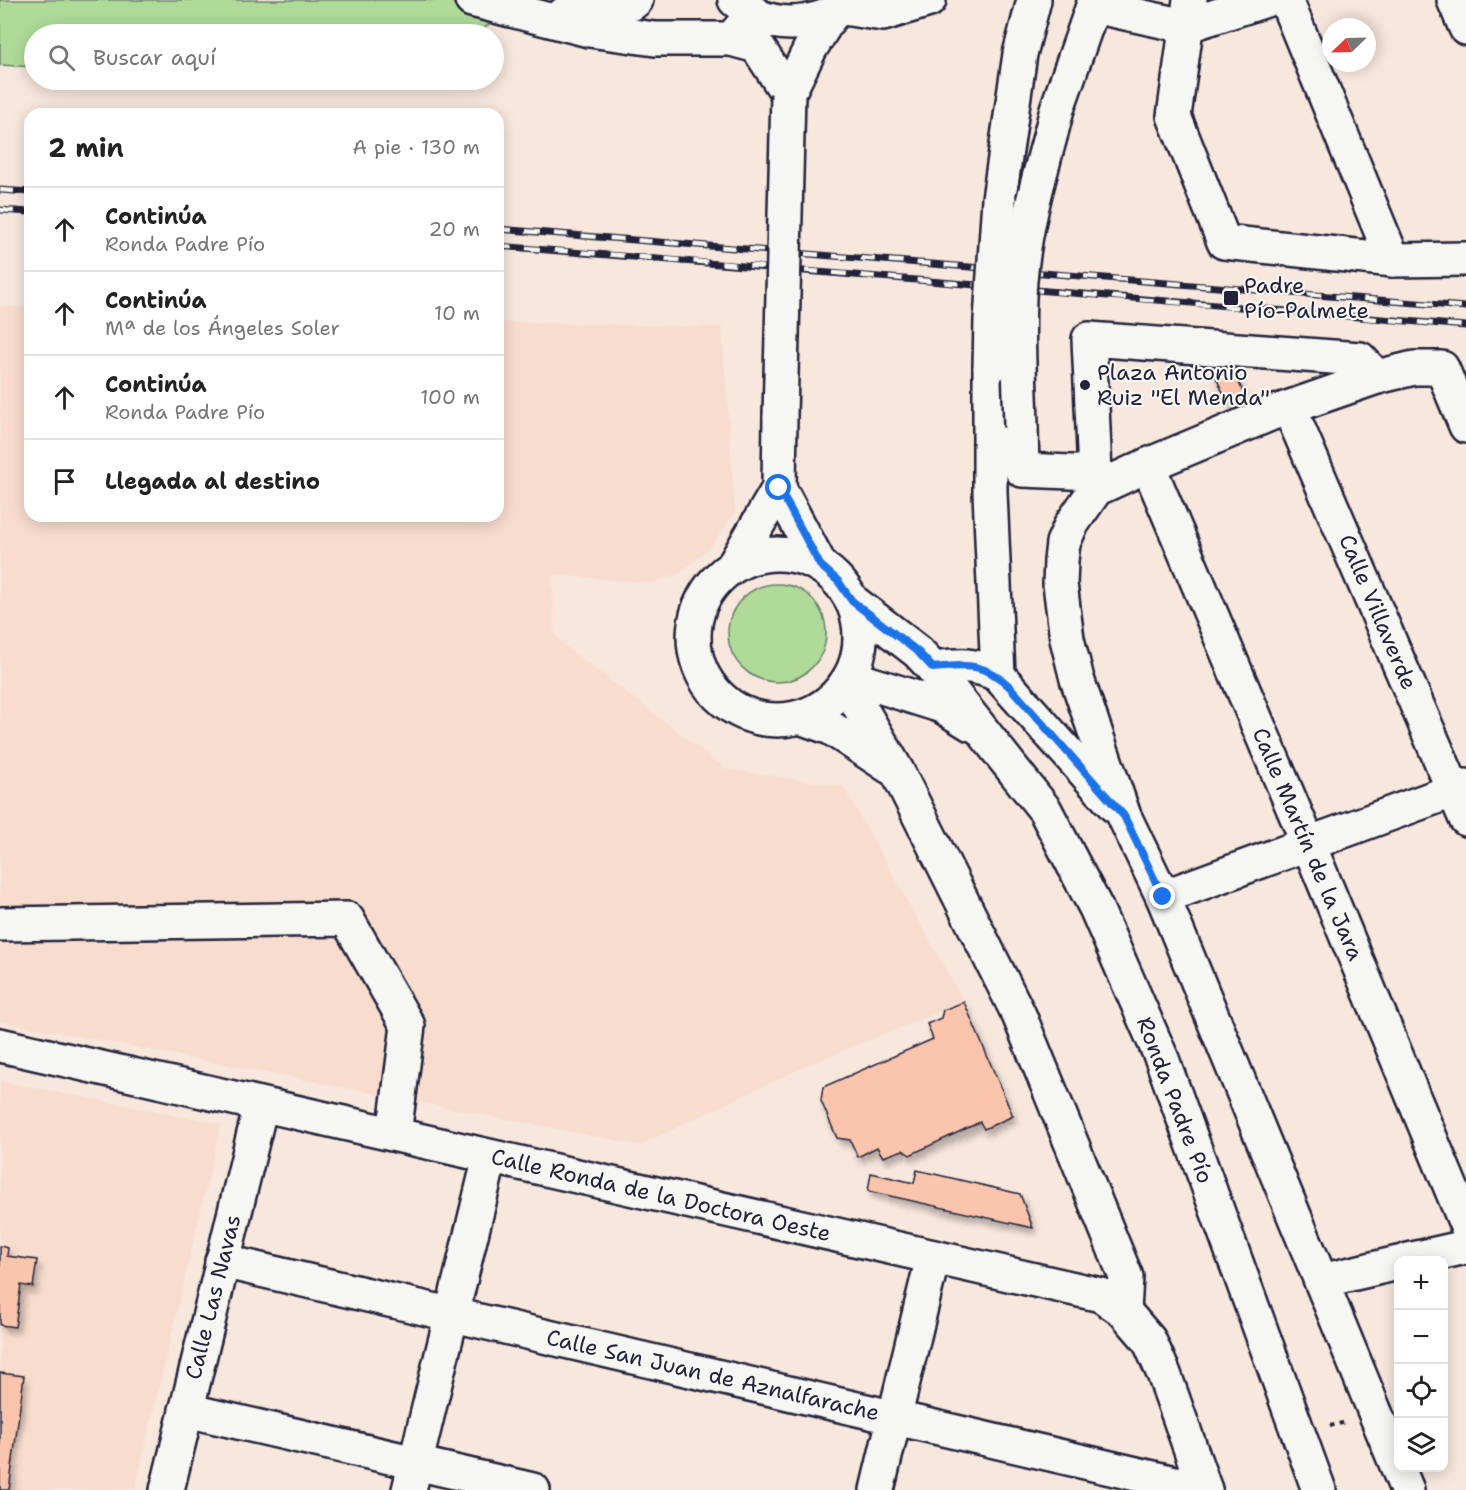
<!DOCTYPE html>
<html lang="es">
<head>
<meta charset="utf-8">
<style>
	body { margin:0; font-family:"Shantell Sans",sans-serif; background:#f6f6f6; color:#222 }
	.controls { position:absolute; right:18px; bottom:18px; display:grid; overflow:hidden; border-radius:12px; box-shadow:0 3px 15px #0003 }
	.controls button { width:54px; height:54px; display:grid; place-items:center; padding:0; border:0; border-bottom:2px solid #e0e0e0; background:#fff; color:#222; font:30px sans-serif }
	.compass { position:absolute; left:1322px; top:18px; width:54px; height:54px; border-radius:50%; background:#fff; box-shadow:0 3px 15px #0003; rotate:247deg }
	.stop { position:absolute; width:18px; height:18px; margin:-14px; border:4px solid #1a73e8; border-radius:50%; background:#fff }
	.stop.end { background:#1a73e8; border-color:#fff; box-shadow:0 2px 6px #0008 }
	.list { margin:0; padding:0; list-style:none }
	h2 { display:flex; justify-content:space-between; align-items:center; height:78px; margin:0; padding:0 24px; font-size:26px }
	h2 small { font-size:20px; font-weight:400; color:#767676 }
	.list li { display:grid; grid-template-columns:39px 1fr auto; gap:18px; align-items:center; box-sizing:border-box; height:84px; padding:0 24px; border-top:2px solid #e0e0e0 }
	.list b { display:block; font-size:22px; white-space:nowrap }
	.list p { margin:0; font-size:20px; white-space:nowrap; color:#767676 }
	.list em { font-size:20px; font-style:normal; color:#767676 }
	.icon { flex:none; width:33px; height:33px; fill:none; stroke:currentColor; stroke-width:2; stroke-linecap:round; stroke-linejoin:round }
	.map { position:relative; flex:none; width:1466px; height:1490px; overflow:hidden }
	.search { position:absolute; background:#fff; box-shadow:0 3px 15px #0003; left:24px; top:24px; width:480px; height:66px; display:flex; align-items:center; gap:15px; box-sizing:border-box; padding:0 21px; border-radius:33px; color:#767676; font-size:22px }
	.panel { position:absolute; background:#fff; box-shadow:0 3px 15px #0003; left:24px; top:108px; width:480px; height:414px; border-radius:18px }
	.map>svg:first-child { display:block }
	.built { fill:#f8ddce }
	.green { fill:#afda98; stroke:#687e6a; stroke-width:1.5 }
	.building { fill:#fac5ac; stroke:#22223b; stroke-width:1.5; filter:url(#shadow) }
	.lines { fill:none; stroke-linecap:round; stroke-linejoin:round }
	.minor-casing { stroke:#22223b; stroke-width:38 }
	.path { stroke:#22223b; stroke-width:4; stroke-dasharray:4.5 4.5; stroke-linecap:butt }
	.minor { stroke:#f6f6f2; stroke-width:33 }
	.rail-casing { stroke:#22223b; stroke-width:7 }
	.rail { stroke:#f6f6f2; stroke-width:4.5; stroke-dasharray:14; stroke-linecap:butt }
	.minor-bridge-casing { stroke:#22223b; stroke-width:38; stroke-linecap:butt }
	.minor-bridge { stroke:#f6f6f2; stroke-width:33 }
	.route { stroke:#1a73e8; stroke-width:8 }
	.poi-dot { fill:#22223b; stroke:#f6f6f2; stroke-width:2 }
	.labels { text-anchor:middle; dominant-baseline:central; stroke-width:4.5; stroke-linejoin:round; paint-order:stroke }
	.poi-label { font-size:22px; fill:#22223b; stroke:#f6f6f2; text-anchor:start }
	.street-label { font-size:22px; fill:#22223b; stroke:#f6f6f2 }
</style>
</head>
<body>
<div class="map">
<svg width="1466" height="1490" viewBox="0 0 1466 1490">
	<defs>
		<filter id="shadow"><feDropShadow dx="3.5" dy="6" stdDeviation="3" flood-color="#0004"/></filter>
	</defs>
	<rect width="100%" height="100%" fill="#f7e7dd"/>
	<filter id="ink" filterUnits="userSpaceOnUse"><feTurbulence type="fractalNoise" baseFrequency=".0167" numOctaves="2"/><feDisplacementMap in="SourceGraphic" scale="12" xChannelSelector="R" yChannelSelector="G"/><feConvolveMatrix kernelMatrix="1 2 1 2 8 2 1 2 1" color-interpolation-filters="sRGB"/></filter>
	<g filter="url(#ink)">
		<!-- built -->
		<g class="built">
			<path d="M 0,306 L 30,308 L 30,516 L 498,516 L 498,322 L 722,327 L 735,512 L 713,544 L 680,573 L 652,583 L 552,575 L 554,632 L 564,645 L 726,769 L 843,786 L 964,1002 L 810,1064 L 640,1145 L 0,1021 Z"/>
			<path d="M 0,1081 L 221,1124 L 135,1490 L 0,1490 Z"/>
		</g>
		<!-- green -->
		<g class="green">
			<path d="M 0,0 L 519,0 L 477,34 L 34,34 L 34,67 L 0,65 Z"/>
			<path d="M 318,80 L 423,80 L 417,84 Z"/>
			<circle cx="777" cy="633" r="49"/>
		</g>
		<!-- building -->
		<g class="building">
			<path d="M 1224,351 L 1245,396 L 1228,404 L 1206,355 Z"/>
			<path d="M 964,1002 L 1013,1116 L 984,1129 L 980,1122 L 910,1155 L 903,1150 L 883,1157 L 877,1147 L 858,1157 L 850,1140 L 837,1138 L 821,1101 L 823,1087 L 933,1039 L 927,1024 L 941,1018 L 943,1010 Z"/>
			<path d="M 917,1170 L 1020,1194 L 1033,1228 L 868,1191 L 871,1173 L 914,1183 Z"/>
			<path d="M 0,1246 L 8,1248 L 7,1256 L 37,1260 L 33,1287 L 21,1285 L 15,1327 L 0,1325 Z"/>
			<path d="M 0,1373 L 24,1376 L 9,1490 L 0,1490 Z"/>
		</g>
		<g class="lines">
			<defs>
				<g id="minor">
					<path d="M 472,0 L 589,30 L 655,39 L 731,39 L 754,13"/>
					<path d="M 735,0 C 741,5 748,10 754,14 C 786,31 827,22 853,0"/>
					<path d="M 1190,0 L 1174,116 L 1224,242 L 1393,260 L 1466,259"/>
					<path d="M 1286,0 L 1393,260"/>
					<path d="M 1454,0 L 1466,28"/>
					<path d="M 843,8 L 883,14 L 929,0"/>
					<path d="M 564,14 L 585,14 L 631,4 L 636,0"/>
					<path d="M 1185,26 L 1266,0"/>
					<path d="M 731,39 L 757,46 L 788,94"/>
					<path d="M 788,94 L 810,49 L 831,15"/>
					<path d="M 1051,133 L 1057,109 L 1093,6 L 1185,26"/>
					<path d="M 999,199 L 1020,54 L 1034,0"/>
					<path d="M 990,367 L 990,493 L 998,675"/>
					<path d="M 1283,411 L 1290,413 L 1295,421 L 1466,819"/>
					<path d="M 780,416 L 779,488 L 820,565"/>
					<path d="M 1021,427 L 1022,470 L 1095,473 L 1096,489"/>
					<path d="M 1148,465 L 1308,843 L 1466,1224"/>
					<path d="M 1095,473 L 1089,339 L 1360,359 L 1377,377"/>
					<circle cx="777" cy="637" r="83"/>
					<path d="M 734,565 L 779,488"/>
					<path d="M 852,601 L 918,652 L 933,668 L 1045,810 L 1096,908 L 1162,1059 L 1319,1490"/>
					<path d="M 933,668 C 959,665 974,663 998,675 L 1115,806"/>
					<path d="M 850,677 L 942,706 L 971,724"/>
					<path d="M 846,683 L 897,771 L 1019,1015 L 1126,1277 L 1124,1311"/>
					<path d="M 800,717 L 831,728 L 890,767"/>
					<path d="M 1163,897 L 1466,786"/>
					<path d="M 0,924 L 347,919 L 408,1026 L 394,1134"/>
					<path d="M 0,1045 L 1101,1295 L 1124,1311 L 1149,1340 L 1164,1374 L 1205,1490"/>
					<path d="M 1408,1260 L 1466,1247"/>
					<path d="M 222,1261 L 1205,1490"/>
					<path d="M 1321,1281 L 1398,1263"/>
					<path d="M 186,1410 L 533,1490"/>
					<path d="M 167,1490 L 261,1105"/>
					<path d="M 409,1490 L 490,1157"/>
					<path d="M 877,1490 L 933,1257"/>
					<path d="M 1407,1490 L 1163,897 L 1124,816 L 1077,679 L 1067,639 L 1060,584 L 1061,561 L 1063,543 L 1071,525 L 1096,489 L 1148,465 L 1270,414 L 1377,377 L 1414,368 L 1442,368 L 1466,426"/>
				</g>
			</defs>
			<!-- minor casing -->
			<use href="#minor" class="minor-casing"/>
			<!-- path -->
			<path class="path" d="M 1330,1426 L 1346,1422"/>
			<!-- minor -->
			<use href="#minor" class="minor"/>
			<defs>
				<g id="rail">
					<path d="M 0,190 L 30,192"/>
					<path d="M 0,210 L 30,212"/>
					<path d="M 498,229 L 1466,307"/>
					<path d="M 498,246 C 821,270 1143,301 1466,326"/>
				</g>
			</defs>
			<!-- rail casing -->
			<use href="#rail" class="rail-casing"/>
			<!-- rail -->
			<use href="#rail" class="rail"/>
			<defs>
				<g id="minor-bridge">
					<path d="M 990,367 L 991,320 L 999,199"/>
					<path d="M 780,416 L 788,94"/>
					<path d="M 1021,427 C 1020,378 1016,329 1020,281 C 1024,230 1038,181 1051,133"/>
				</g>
			</defs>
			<!-- minor-bridge casing -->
			<use href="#minor-bridge" class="minor-bridge-casing"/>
			<!-- minor-bridge -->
			<use href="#minor-bridge" class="minor-bridge"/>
		</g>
	</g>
	<g class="lines" filter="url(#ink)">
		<!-- route -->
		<path class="route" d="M 779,488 L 820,565 L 838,581 L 852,601 L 918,652 L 933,668 C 967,665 984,662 1010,687 L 1124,816 L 1163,897"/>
	</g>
	<!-- markers -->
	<g class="poi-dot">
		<rect x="1223" y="290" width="16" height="16" rx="3"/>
		<circle cx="1085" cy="385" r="6"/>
	</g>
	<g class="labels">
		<!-- poi labels -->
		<g class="poi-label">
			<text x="1244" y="285">Padre<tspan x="1244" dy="25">Pío-Palmete</tspan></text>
			<text x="1097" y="372">Plaza Antonio<tspan x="1097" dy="25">Ruiz "El Menda"</tspan></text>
		</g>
		<!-- street labels -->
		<g class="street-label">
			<text transform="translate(1378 612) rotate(67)">Calle Villaverde</text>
			<text transform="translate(1308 844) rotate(67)">Calle Martín de la Jara</text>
			<text transform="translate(1175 1100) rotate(69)">Ronda Padre Pío</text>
			<text transform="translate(661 1195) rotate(13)">Calle Ronda de la Doctora Oeste</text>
			<text transform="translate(213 1297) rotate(-76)">Calle Las Navas</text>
			<text transform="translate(713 1375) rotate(13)">Calle San Juan de Aznalfarache</text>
		</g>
	</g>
</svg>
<div class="controls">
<button>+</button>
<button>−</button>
<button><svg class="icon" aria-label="locate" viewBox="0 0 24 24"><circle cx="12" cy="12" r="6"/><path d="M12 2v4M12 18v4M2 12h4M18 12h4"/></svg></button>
<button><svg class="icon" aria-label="layers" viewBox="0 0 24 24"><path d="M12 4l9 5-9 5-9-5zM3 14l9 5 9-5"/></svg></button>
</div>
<svg class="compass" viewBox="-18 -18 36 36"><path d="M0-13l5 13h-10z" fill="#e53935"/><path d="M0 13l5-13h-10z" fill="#767676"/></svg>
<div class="stop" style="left:779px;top:488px"></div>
<div class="stop end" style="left:1163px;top:897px"></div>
<div class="search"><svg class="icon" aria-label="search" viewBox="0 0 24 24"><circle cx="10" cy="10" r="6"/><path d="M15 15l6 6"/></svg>Buscar aquí</div>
<section class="panel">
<h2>2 min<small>A pie · 130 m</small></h2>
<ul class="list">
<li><svg class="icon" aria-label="ahead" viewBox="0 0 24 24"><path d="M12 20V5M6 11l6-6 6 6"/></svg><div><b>Continúa</b><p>Ronda Padre Pío</p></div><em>20 m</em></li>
<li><svg class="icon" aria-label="ahead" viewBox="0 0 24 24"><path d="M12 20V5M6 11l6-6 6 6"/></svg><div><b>Continúa</b><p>Mª de los Ángeles Soler</p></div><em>10 m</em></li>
<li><svg class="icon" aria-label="ahead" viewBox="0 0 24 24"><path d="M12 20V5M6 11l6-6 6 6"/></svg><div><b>Continúa</b><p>Ronda Padre Pío</p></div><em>100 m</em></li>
<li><svg class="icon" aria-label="arrive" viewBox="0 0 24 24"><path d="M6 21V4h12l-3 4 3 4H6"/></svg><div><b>Llegada al destino</b></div></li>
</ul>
</section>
</div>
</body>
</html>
